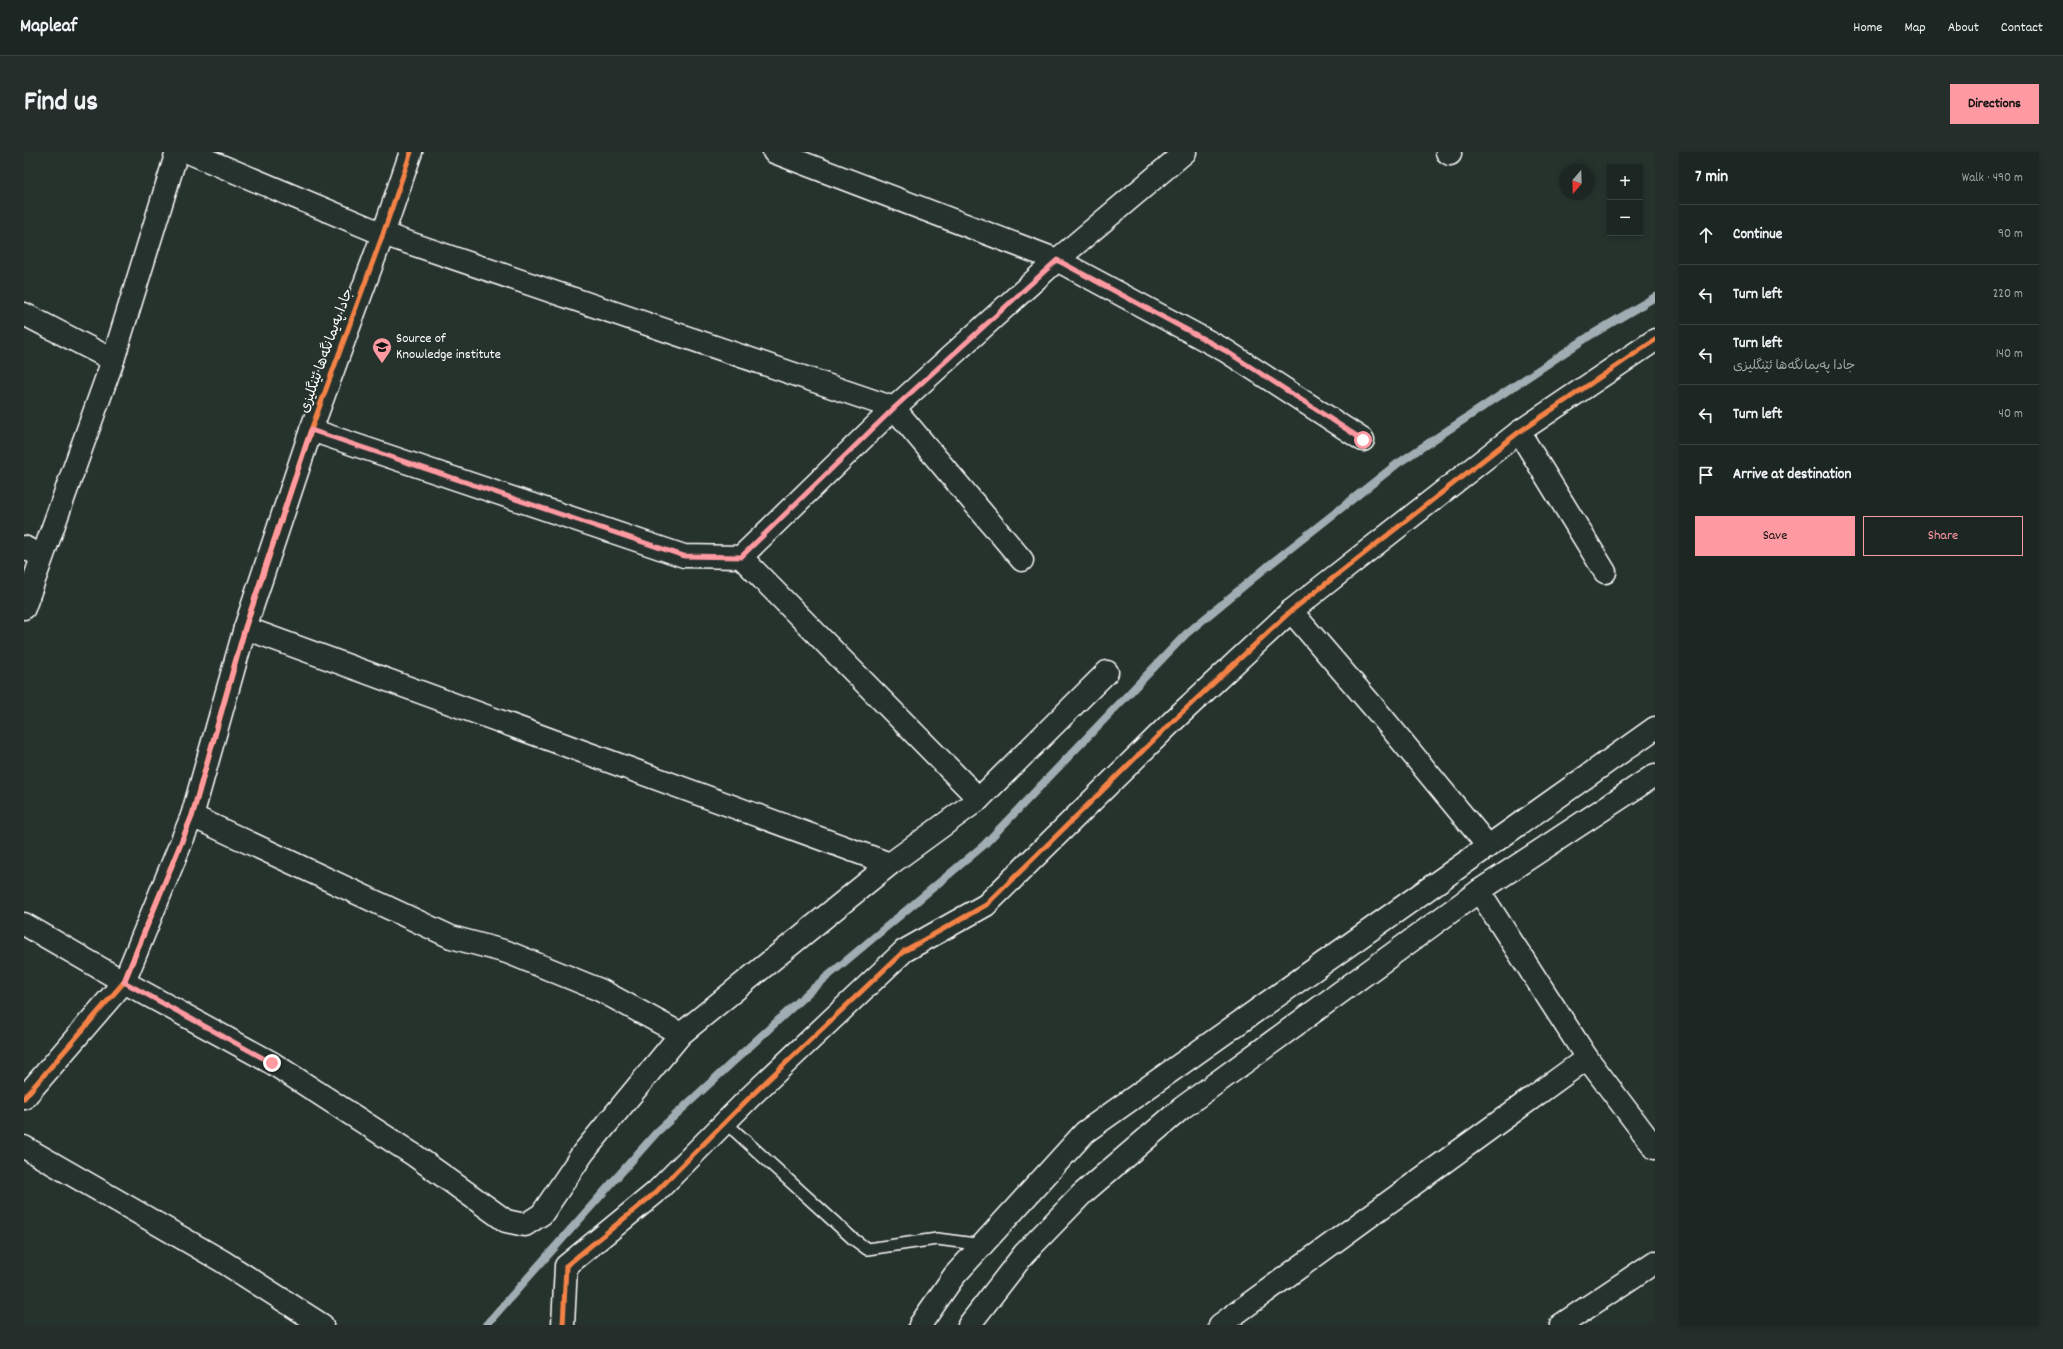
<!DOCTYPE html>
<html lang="en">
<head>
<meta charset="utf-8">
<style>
	body { margin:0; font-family:Dekko,"Playpen Sans Arabic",sans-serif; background:#252e2a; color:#f1f3f6 }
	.controls { position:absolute; right:12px; top:12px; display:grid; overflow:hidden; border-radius:0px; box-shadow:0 2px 6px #0003 }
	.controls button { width:36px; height:36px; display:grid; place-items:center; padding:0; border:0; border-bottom:1px solid #3a4340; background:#1c2622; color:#f1f3f6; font:20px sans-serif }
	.compass { position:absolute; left:1535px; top:12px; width:36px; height:36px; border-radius:50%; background:#1c2622; box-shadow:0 2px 6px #0003; rotate:199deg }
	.stop { position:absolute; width:12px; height:12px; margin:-9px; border:3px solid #ff9aa2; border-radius:50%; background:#fff }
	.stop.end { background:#ff9aa2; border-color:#fff; box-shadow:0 1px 4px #0008 }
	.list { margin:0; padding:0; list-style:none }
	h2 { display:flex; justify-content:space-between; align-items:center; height:52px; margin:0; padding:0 16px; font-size:17px }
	h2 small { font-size:13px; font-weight:400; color:#a0a5a5 }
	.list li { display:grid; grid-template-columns:26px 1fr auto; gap:12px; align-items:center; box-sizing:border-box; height:60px; padding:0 16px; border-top:1px solid #3a4340 }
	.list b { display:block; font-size:15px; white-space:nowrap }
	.list p { margin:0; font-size:13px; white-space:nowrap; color:#a0a5a5 }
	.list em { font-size:13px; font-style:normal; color:#a0a5a5 }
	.actions { display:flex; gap:8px; padding:12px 16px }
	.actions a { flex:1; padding:9px 0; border:1px solid #ff9aa2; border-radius:0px; text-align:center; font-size:14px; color:#ff9aa2 }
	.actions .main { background:#ff9aa2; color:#111 }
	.icon { flex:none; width:22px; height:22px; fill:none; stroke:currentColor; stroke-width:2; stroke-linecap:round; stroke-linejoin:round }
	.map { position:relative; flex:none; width:1631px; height:1173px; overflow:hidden; border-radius:0px }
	header { display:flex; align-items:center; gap:24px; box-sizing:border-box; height:56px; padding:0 20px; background:#1c2622; border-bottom:1px solid #3a4340 }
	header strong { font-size:19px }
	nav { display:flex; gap:22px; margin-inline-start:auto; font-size:14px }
	.intro { display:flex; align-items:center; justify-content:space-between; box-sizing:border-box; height:96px; padding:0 24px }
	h1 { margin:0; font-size:28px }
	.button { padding:10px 18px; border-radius:0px; background:#ff9aa2; color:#111; font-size:14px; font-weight:700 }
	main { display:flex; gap:24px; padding:0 24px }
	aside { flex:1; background:#1c2622; border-radius:0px; box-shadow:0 2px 6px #0003 }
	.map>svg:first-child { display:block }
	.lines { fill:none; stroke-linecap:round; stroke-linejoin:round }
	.stream { stroke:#a0adb3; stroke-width:8 }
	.lane-casing { stroke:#fff; stroke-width:14 }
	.street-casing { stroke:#fff; stroke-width:25 }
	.secondary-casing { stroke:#fff; stroke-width:25 }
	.lane { stroke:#26332d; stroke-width:11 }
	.street { stroke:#26332d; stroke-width:22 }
	.secondary { stroke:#26332d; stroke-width:22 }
	.cycleway-casing { stroke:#26332d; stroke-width:8 }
	.cycleway { stroke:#f48246; stroke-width:5 }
	.route { stroke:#ff9aa2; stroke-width:5 }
	.labels { text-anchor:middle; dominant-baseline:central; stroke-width:3.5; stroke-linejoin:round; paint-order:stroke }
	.poi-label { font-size:14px; fill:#fff; stroke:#26332d; text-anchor:start }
	.street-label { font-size:14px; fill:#fff; stroke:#26332d }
</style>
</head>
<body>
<header>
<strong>Mapleaf</strong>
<nav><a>Home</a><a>Map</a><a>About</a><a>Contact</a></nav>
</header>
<div class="intro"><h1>Find us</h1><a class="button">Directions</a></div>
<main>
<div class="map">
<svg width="1631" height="1173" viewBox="0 0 1631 1173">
	<rect width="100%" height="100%" fill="#26332d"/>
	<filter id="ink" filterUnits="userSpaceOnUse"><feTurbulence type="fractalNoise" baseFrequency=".025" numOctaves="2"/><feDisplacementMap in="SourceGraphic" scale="8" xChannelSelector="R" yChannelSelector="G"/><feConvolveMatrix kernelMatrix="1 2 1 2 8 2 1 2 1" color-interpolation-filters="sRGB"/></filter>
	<g filter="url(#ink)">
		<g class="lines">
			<!-- stream -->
			<path class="stream" d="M 462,1173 L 633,980 L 786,839 L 960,693 L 1162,482 L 1244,414 L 1373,312 L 1567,183 L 1631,145"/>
			<defs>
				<path id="lane" d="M 701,970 L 828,1086 L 843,1097 L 913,1087 L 959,1093"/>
				<g id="street">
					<path d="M 164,0 L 359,82 L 870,256 L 998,408"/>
					<path d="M 750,0 L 1033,108 L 1202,199 L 1339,288"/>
					<path d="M 1423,0 L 1426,2"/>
					<path d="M 0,162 L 89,208"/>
					<path d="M 287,278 L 660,404 L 717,405 L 955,647"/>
					<path d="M 1495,280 L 1581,420"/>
					<path d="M 0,395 L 18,405"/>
					<path d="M 717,405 L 870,256 L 1033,108 L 1161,0"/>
					<path d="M 0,456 L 89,208 L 153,0"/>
					<path d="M 1267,459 L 1358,565 L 1464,694"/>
					<path d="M 221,476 L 866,712"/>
					<path d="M 168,664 L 427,785 L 483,800 L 576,838 L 657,882"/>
					<path d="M 1455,739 L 1563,906 L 1631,996"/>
					<path d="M 0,772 L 100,830 L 248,911 L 390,1003 L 482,1069 L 501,1073 L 518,1062 L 559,1001 L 657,882 L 866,712 L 955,647 L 1083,520"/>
					<path d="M 0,995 L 198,1109 L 298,1173"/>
					<path d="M 539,1173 L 542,1114 L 631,1041 L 727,944 L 880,799 L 962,753 L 1152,566 L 1267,459 L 1495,280 L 1631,188"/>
					<path d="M 1196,1173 L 1563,906"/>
					<path d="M 1537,1173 L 1631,1110"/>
				</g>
				<g id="secondary">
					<path d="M 0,946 L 100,830 L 168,664 L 221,476 L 287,278 L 359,82 L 387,0"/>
					<path d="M 896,1173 L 930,1124 L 1061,980 L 1631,576"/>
					<path d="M 945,1173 L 1000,1102 L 1058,1042 L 1158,956 L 1455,739 L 1631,623"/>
				</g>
			</defs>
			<!-- lane casing -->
			<use href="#lane" class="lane-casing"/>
			<!-- street casing -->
			<use href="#street" class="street-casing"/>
			<!-- secondary casing -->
			<use href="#secondary" class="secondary-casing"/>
			<!-- lane -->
			<use href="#lane" class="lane"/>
			<!-- street -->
			<use href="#street" class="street"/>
			<!-- secondary -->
			<use href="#secondary" class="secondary"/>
			<defs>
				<g id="cycleway">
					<path d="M 0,946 L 100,830 L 168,664 L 221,476 L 287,278 L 359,82 L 387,0"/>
					<path d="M 539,1173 L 542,1114 L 631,1041 L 727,944 L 880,799 L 962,753 L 1152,566 L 1267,459 L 1495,280 L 1631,188"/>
				</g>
			</defs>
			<!-- cycleway casing -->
			<use href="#cycleway" class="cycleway-casing"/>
			<!-- cycleway -->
			<use href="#cycleway" class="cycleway"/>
		</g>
	</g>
	<g class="lines" filter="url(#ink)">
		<!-- route -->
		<path class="route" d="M 248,911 L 100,830 L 168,664 L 221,476 L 287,278 L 660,404 L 717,405 L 870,256 L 1033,108 L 1202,199 L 1339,288"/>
	</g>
	<!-- icons -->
	<defs>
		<symbol id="school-pin" viewBox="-11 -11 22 30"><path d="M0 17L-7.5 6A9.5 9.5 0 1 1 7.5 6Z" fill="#ff9aa2" stroke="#26332d"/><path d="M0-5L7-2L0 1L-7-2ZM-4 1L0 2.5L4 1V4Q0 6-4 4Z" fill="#111"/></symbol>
	</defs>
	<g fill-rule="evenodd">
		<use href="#school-pin" x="347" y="184" width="22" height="30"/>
	</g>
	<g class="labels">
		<!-- poi labels -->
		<g class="poi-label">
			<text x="372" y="187">Source of<tspan x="372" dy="16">Knowledge institute</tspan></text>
		</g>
		<!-- street labels -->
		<g class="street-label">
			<text transform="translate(303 199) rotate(-70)">جادا په‌يمانگه‌ها ئێنگليزى</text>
		</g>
	</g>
</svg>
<div class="controls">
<button>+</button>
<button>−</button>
</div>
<svg class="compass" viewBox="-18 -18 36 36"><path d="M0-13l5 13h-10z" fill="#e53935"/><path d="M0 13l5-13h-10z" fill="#a0a5a5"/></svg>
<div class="stop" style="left:1339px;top:288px"></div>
<div class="stop end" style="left:248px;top:911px"></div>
</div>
<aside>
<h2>7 min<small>Walk · 490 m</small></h2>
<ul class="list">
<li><svg class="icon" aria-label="ahead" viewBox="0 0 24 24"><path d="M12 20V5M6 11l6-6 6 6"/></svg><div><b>Continue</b></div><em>90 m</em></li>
<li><svg class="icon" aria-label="left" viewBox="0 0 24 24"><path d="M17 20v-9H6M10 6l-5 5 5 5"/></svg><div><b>Turn left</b></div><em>220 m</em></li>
<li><svg class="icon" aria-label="left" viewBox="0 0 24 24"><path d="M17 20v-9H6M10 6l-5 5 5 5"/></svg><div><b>Turn left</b><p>جادا په‌يمانگه‌ها ئێنگليزى</p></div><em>140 m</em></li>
<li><svg class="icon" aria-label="left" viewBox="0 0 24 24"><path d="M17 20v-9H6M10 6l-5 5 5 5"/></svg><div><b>Turn left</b></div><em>40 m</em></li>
<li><svg class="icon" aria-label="arrive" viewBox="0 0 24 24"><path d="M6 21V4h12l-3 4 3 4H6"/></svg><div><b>Arrive at destination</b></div></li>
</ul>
<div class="actions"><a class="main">Save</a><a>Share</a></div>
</aside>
</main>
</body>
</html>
